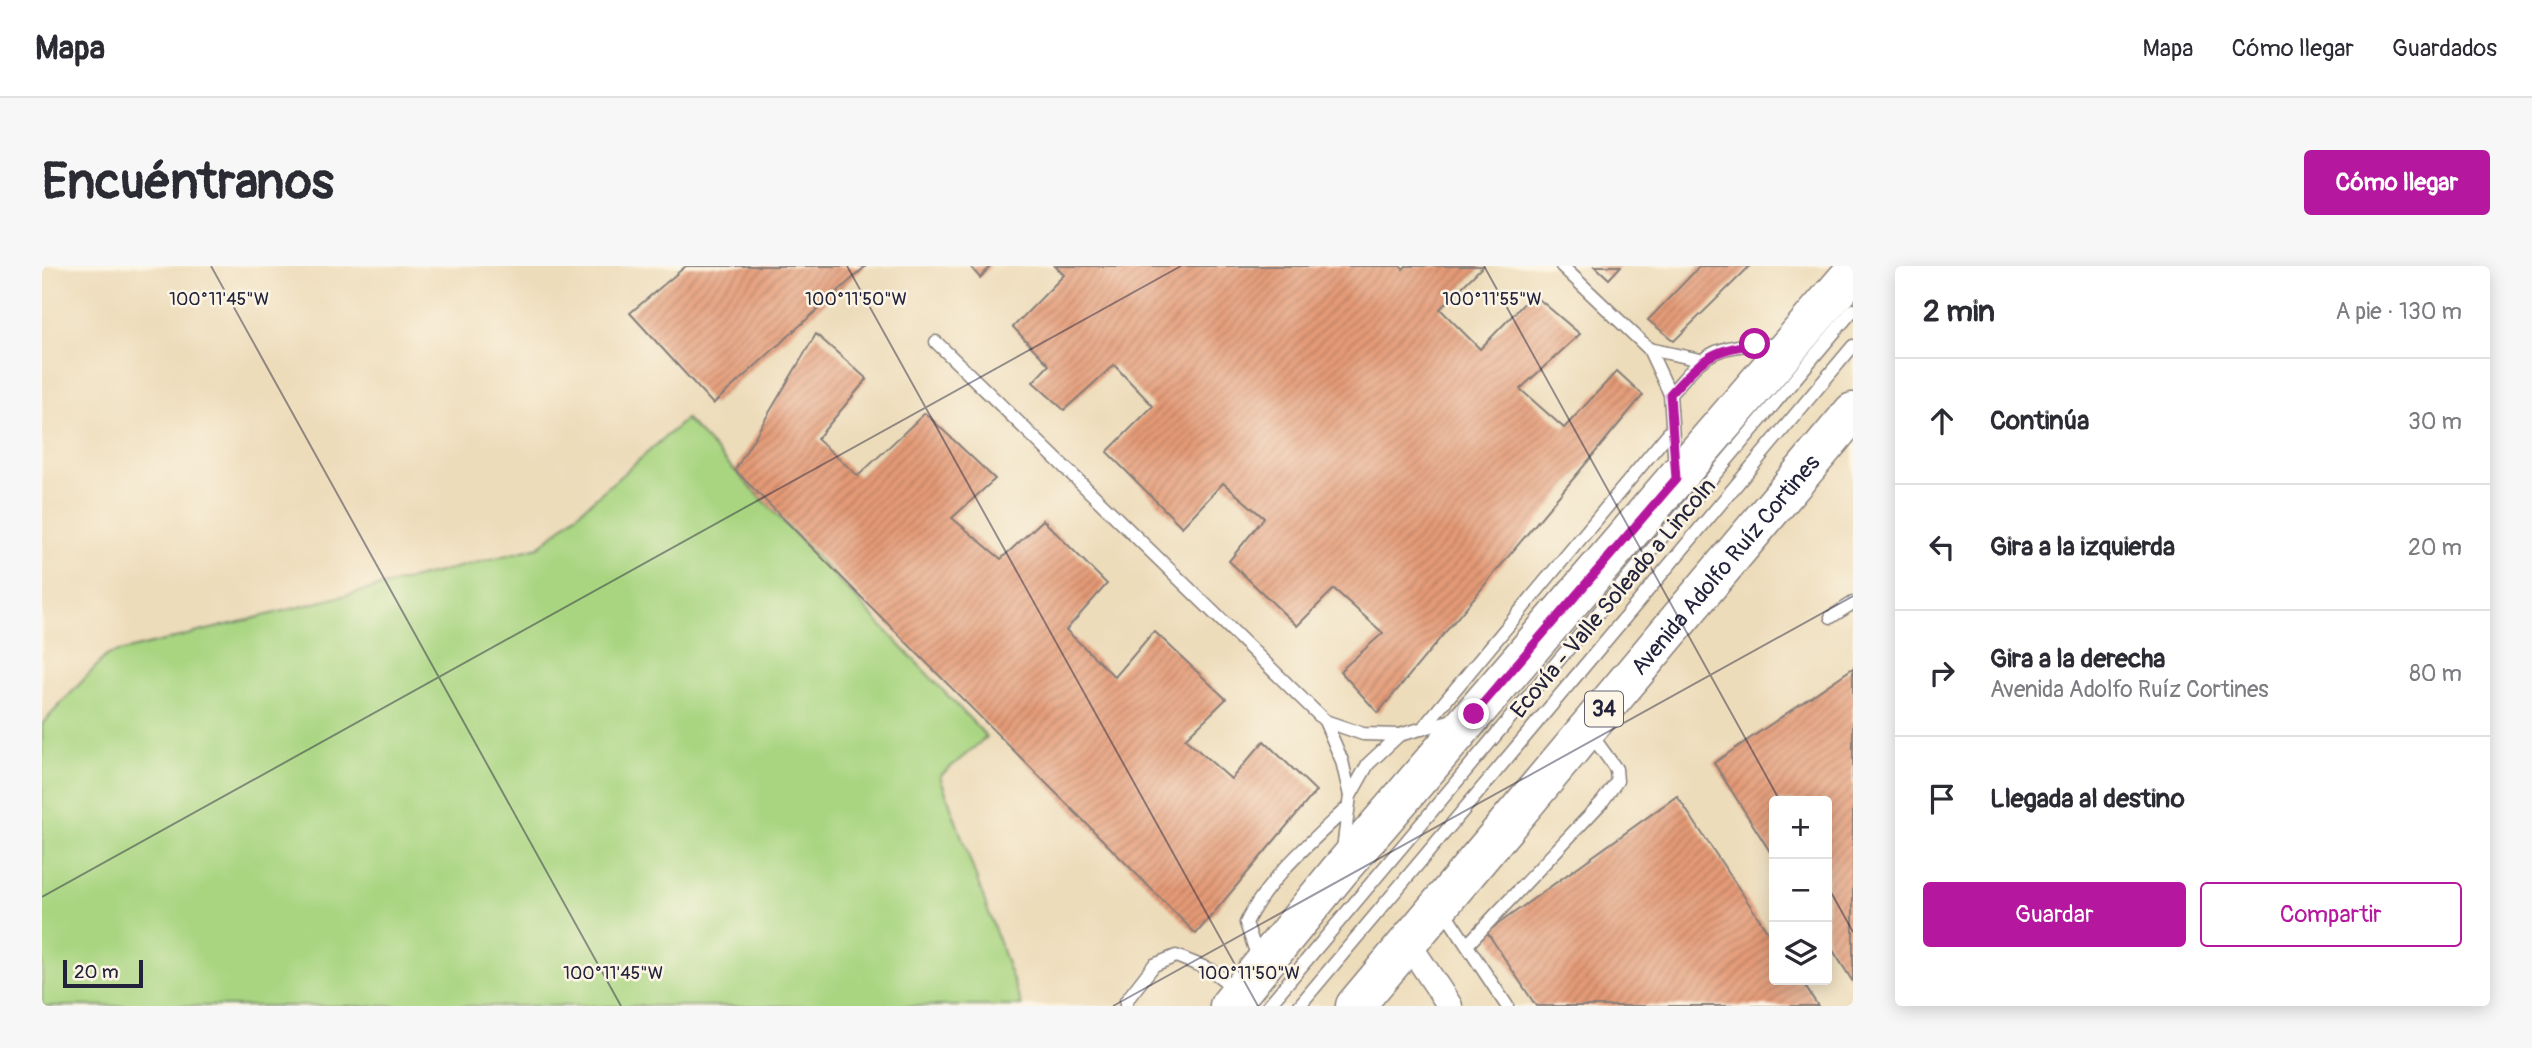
<!DOCTYPE html>
<html lang="es">
<head>
<meta charset="utf-8">
<style>
	body { margin:0; font-family:Pangolin,sans-serif; background:#f7f7f7; color:#2b2b33 }
	.controls { position:absolute; right:21px; bottom:21px; display:grid; overflow:hidden; border-radius:7px; box-shadow:0 4px 18px #0003 }
	.controls button { width:63px; height:63px; display:grid; place-items:center; padding:0; border:0; border-bottom:2px solid #e1e1e2; background:#fff; color:#2b2b33; font:35px sans-serif }
	.scale { position:absolute; left:21px; bottom:18px; width:80px; box-sizing:border-box; padding-left:7px; border:4px solid #22223b; border-top:0; font-size:19px; line-height:24px; white-space:nowrap; color:#22223b; -webkit-text-stroke:5px #fcf5e5; paint-order:stroke }
	.stop { position:absolute; width:21px; height:21px; margin:-16px; border:5px solid #b5179e; border-radius:50%; background:#fff }
	.stop.end { background:#b5179e; border-color:#fff; box-shadow:0 2px 7px #0008 }
	.list { margin:0; padding:0; list-style:none }
	h2 { display:flex; justify-content:space-between; align-items:center; height:91px; margin:0; padding:0 28px; font-size:30px }
	h2 small { font-size:23px; font-weight:400; color:#7c7c81 }
	.list li { display:grid; grid-template-columns:46px 1fr auto; gap:21px; align-items:center; box-sizing:border-box; height:126px; padding:0 28px; border-top:2px solid #e1e1e2 }
	.list b { display:block; font-size:26px; white-space:nowrap }
	.list p { margin:0; font-size:23px; white-space:nowrap; color:#7c7c81 }
	.list em { font-size:23px; font-style:normal; color:#7c7c81 }
	.actions { display:flex; gap:14px; padding:21px 28px }
	.actions a { flex:1; padding:16px 0; border:2px solid #b5179e; border-radius:7px; text-align:center; font-size:24px; color:#b5179e }
	.actions .main { background:#b5179e; color:#fff }
	.icon { flex:none; width:38px; height:38px; fill:none; stroke:currentColor; stroke-width:2; stroke-linecap:round; stroke-linejoin:round }
	.map { position:relative; flex:none; width:1811px; height:740px; overflow:hidden; border-radius:7px }
	header { display:flex; align-items:center; gap:42px; box-sizing:border-box; height:98px; padding:0 35px; background:#fff; border-bottom:2px solid #e1e1e2 }
	header strong { font-size:33px }
	nav { display:flex; gap:38px; margin-inline-start:auto; font-size:24px }
	.intro { display:flex; align-items:center; justify-content:space-between; box-sizing:border-box; height:168px; padding:0 42px }
	h1 { margin:0; font-size:49px }
	.button { padding:18px 32px; border-radius:7px; background:#b5179e; color:#fff; font-size:24px; font-weight:700 }
	main { display:flex; gap:42px; padding:0 42px }
	aside { flex:1; background:#fff; border-radius:7px; box-shadow:0 4px 18px #0003 }
	.map>svg:first-child { display:block }
	.green { fill:#a9d581; stroke:#667c5e; stroke-width:2 }
	.building { fill:url(#building-hatch) }
	.lines { fill:none; stroke-linecap:round; stroke-linejoin:round }
	.service-casing { stroke:#887f7a; stroke-width:15 }
	.minor-casing { stroke:#887f7a; stroke-width:27 }
	.primary-casing { stroke:#887f7a; stroke-width:41 }
	.service { stroke:#fff; stroke-width:12 }
	.minor { stroke:#fff; stroke-width:24 }
	.primary { stroke:#fff; stroke-width:38 }
	.route { stroke:#b5179e; stroke-width:9 }
	.ticks { fill:none; stroke:#22223b; stroke-width:2; stroke-opacity:0.45 }
	.labels { text-anchor:middle; dominant-baseline:central; stroke-width:5; stroke-linejoin:round; paint-order:stroke }
	.shield { fill:#fcf5e5; stroke:#63616e; stroke-width:2 }
	.shield-label { font-size:21px; font-weight:bold; fill:#22223b }
	.street-label { font-size:23px; fill:#22223b; stroke:#fcf5e5 }
	.ticks-label { font-size:18px; text-anchor:middle; fill:#22223b; stroke:#fcf5e5; stroke-width:5; stroke-linejoin:round; paint-order:stroke }
</style>
</head>
<body>
<header>
<strong>Mapa</strong>
<nav><a>Mapa</a><a>Cómo llegar</a><a>Guardados</a></nav>
</header>
<div class="intro"><h1>Encuéntranos</h1><a class="button">Cómo llegar</a></div>
<main>
<div class="map">
<svg width="1811" height="740" viewBox="0 0 1811 740">
	<defs>
		<pattern id="building-hatch" width="6" height="6" patternUnits="userSpaceOnUse" patternTransform="scale(1.75)"><rect width="6" height="6" fill="#e49a76"/><path d="M-1 1l2-2M0 6l6-6M5 7l2-2" fill="none" stroke="#b87d62"/></pattern>
	</defs>
	<rect width="100%" height="100%" fill="#fcf5e5"/>
	<filter id="ink" filterUnits="userSpaceOnUse"><feTurbulence type="fractalNoise" baseFrequency=".0143" numOctaves="2"/><feDisplacementMap in="SourceGraphic" scale="14" xChannelSelector="R" yChannelSelector="G"/><feConvolveMatrix kernelMatrix="1 2 1 2 8 2 1 2 1" color-interpolation-filters="sRGB"/></filter>
	<filter id="wash" filterUnits="userSpaceOnUse"><feTurbulence type="fractalNoise" baseFrequency=".00686" numOctaves="4" result="noise"/><feDisplacementMap in="SourceGraphic" scale="28" xChannelSelector="R" yChannelSelector="G"/><feGaussianBlur stdDeviation="1.57" result="paint"/><feColorMatrix in="noise" values="0 0 0 0 0 0 0 0 0 0 0 0 0 0 0 0 0 1.4 0 .05"/><feComposite in="paint" operator="in"/></filter>
	<g filter="url(#wash)">
		<rect width="100%" height="100%" fill="#eddcba"/>
		<!-- green -->
		<path class="green" d="M 644,153 L 945,471 L 898,510 L 980,740 L 0,740 L 0,458 L 65,389 L 497,281 Z"/>
		<g id="blocks">
			<!-- building -->
			<g class="building">
				<path d="M 644,0 L 824,0 L 671,138 L 588,47 Z"/>
				<path d="M 928,0 L 949,0 L 938,12 Z"/>
				<path d="M 1013,0 L 1358,0 L 1361,3 L 1364,0 L 1441,0 L 1398,43 L 1438,83 L 1491,28 L 1538,68 L 1478,123 L 1522,162 L 1575,105 L 1601,129 L 1336,447 L 1298,405 L 1341,367 L 1292,323 L 1255,360 L 1187,295 L 1222,252 L 1181,217 L 1140,261 L 1065,186 L 1111,140 L 1072,99 L 1022,144 L 991,116 L 1007,99 L 971,61 L 1022,9 Z"/>
				<path d="M 1553,0 L 1579,0 L 1567,13 Z"/>
				<path d="M 1658,0 L 1708,0 L 1632,75 L 1606,54 Z"/>
				<path d="M 774,68 L 825,113 L 775,173 L 816,210 L 883,147 L 953,213 L 910,252 L 959,293 L 1001,254 L 1065,318 L 1024,364 L 1073,411 L 1112,365 L 1184,433 L 1143,473 L 1189,513 L 1222,475 L 1274,525 L 1154,668 L 693,204 Z"/>
				<path d="M 1811,402 L 1811,716 L 1785,675 L 1785,535 L 1732,535 L 1732,592 L 1672,497 Z"/>
				<path d="M 1635,530 L 1732,675 L 1732,714 L 1759,714 L 1776,740 L 1494,740 L 1445,666 Z"/>
			</g>
		</g>
	</g>
	<g filter="url(#ink)">
		<use href="#blocks" fill-opacity="0" stroke="#887f7a" stroke-width="2"/>
		<g class="lines">
			<defs>
				<g id="service">
					<path d="M 1520,0 L 1607,83 L 1628,128"/>
					<path d="M 894,76 L 1283,455 L 1300,495 L 1308,530"/>
					<path d="M 1607,83 L 1659,94"/>
					<path d="M 1633,202 L 1628,128 C 1638,118 1647,105 1658,96 C 1680,77 1711,78 1738,79"/>
					<path d="M 1789,351 L 1811,337"/>
					<path d="M 1283,455 L 1321,468 L 1357,469 L 1411,454"/>
					<path d="M 1380,463 L 1629,164"/>
					<path d="M 1301,583 L 1308,530 L 1326,498 L 1357,469"/>
					<path d="M 1400,642 L 1465,740"/>
					<path d="M 1425,679 L 1560,536 L 1575,515 L 1574,503 L 1548,467"/>
					<path d="M 1217,695 L 1204,657 C 1225,613 1271,574 1306,541"/>
					<path d="M 1084,740 L 1084,735 L 1112,699 L 1134,690 L 1169,704 L 1195,724"/>
					<path d="M 1226,740 L 1811,44"/>
					<path d="M 1257,740 L 1811,80"/>
				</g>
				<path id="minor" d="M 1366,677 L 1408,740"/>
				<g id="primary">
					<path d="M 1187,740 L 1298,604 L 1811,6"/>
					<path id="s1" d="M 1313,740 L 1811,146"/>
				</g>
			</defs>
			<!-- service casing -->
			<use href="#service" class="service-casing"/>
			<!-- minor casing -->
			<use href="#minor" class="minor-casing"/>
			<!-- primary casing -->
			<use href="#primary" class="primary-casing"/>
			<!-- service -->
			<use href="#service" class="service"/>
			<!-- minor -->
			<use href="#minor" class="minor"/>
			<!-- primary -->
			<use href="#primary" class="primary"/>
		</g>
	</g>
	<g class="lines" filter="url(#ink)">
		<!-- route -->
		<path class="route" d="M 1432,448 L 1634,213 L 1628,128 C 1659,95 1666,84 1713,78"/>
	</g>
	<!-- ticks -->
	<path class="ticks" d="M 169,0 L 579,740M 805,0 L 1216,740M 1442,0 L 1738,535M 1785,619 L 1811,666M 0,631 L 1139,0M 1071,740 L 1811,330"/>
	<g class="labels">
		<!-- shield labels -->
		<rect class="shield" x="1543" y="425.5" width="38" height="35" rx="5"/>
		<g class="shield-label">
			<text x="1562" y="443">34</text>
		</g>
		<!-- street labels -->
		<g class="street-label">
			<text stroke="none"><textPath href="#s1" startOffset="576">Avenida Adolfo Ruíz Cortines</textPath></text>
			<text transform="translate(1571 332) rotate(-50)">Ecovía - Valle Soleado a Lincoln</text>
		</g>
	</g>
	<g class="ticks-label">
		<text x="177" y="39">100°11'45"W</text>
		<text x="814" y="39">100°11'50"W</text>
		<text x="1450" y="39">100°11'55"W</text>
		<text x="571" y="713">100°11'45"W</text>
		<text x="1207" y="713">100°11'50"W</text>
	</g>
</svg>
<div class="controls">
<button>+</button>
<button>−</button>
<button><svg class="icon" aria-label="layers" viewBox="0 0 24 24"><path d="M12 4l9 5-9 5-9-5zM3 14l9 5 9-5"/></svg></button>
</div>
<div class="scale">20 m</div>
<div class="stop" style="left:1713px;top:78px"></div>
<div class="stop end" style="left:1432px;top:448px"></div>
</div>
<aside>
<h2>2 min<small>A pie · 130 m</small></h2>
<ul class="list">
<li><svg class="icon" aria-label="ahead" viewBox="0 0 24 24"><path d="M12 20V5M6 11l6-6 6 6"/></svg><div><b>Continúa</b></div><em>30 m</em></li>
<li><svg class="icon" aria-label="left" viewBox="0 0 24 24"><path d="M17 20v-9H6M10 6l-5 5 5 5"/></svg><div><b>Gira a la izquierda</b></div><em>20 m</em></li>
<li><svg class="icon" aria-label="right" viewBox="0 0 24 24"><path d="M7 20v-9h11M14 6l5 5-5 5"/></svg><div><b>Gira a la derecha</b><p>Avenida Adolfo Ruíz Cortines</p></div><em>80 m</em></li>
<li><svg class="icon" aria-label="arrive" viewBox="0 0 24 24"><path d="M6 21V4h12l-3 4 3 4H6"/></svg><div><b>Llegada al destino</b></div></li>
</ul>
<div class="actions"><a class="main">Guardar</a><a>Compartir</a></div>
</aside>
</main>
</body>
</html>
